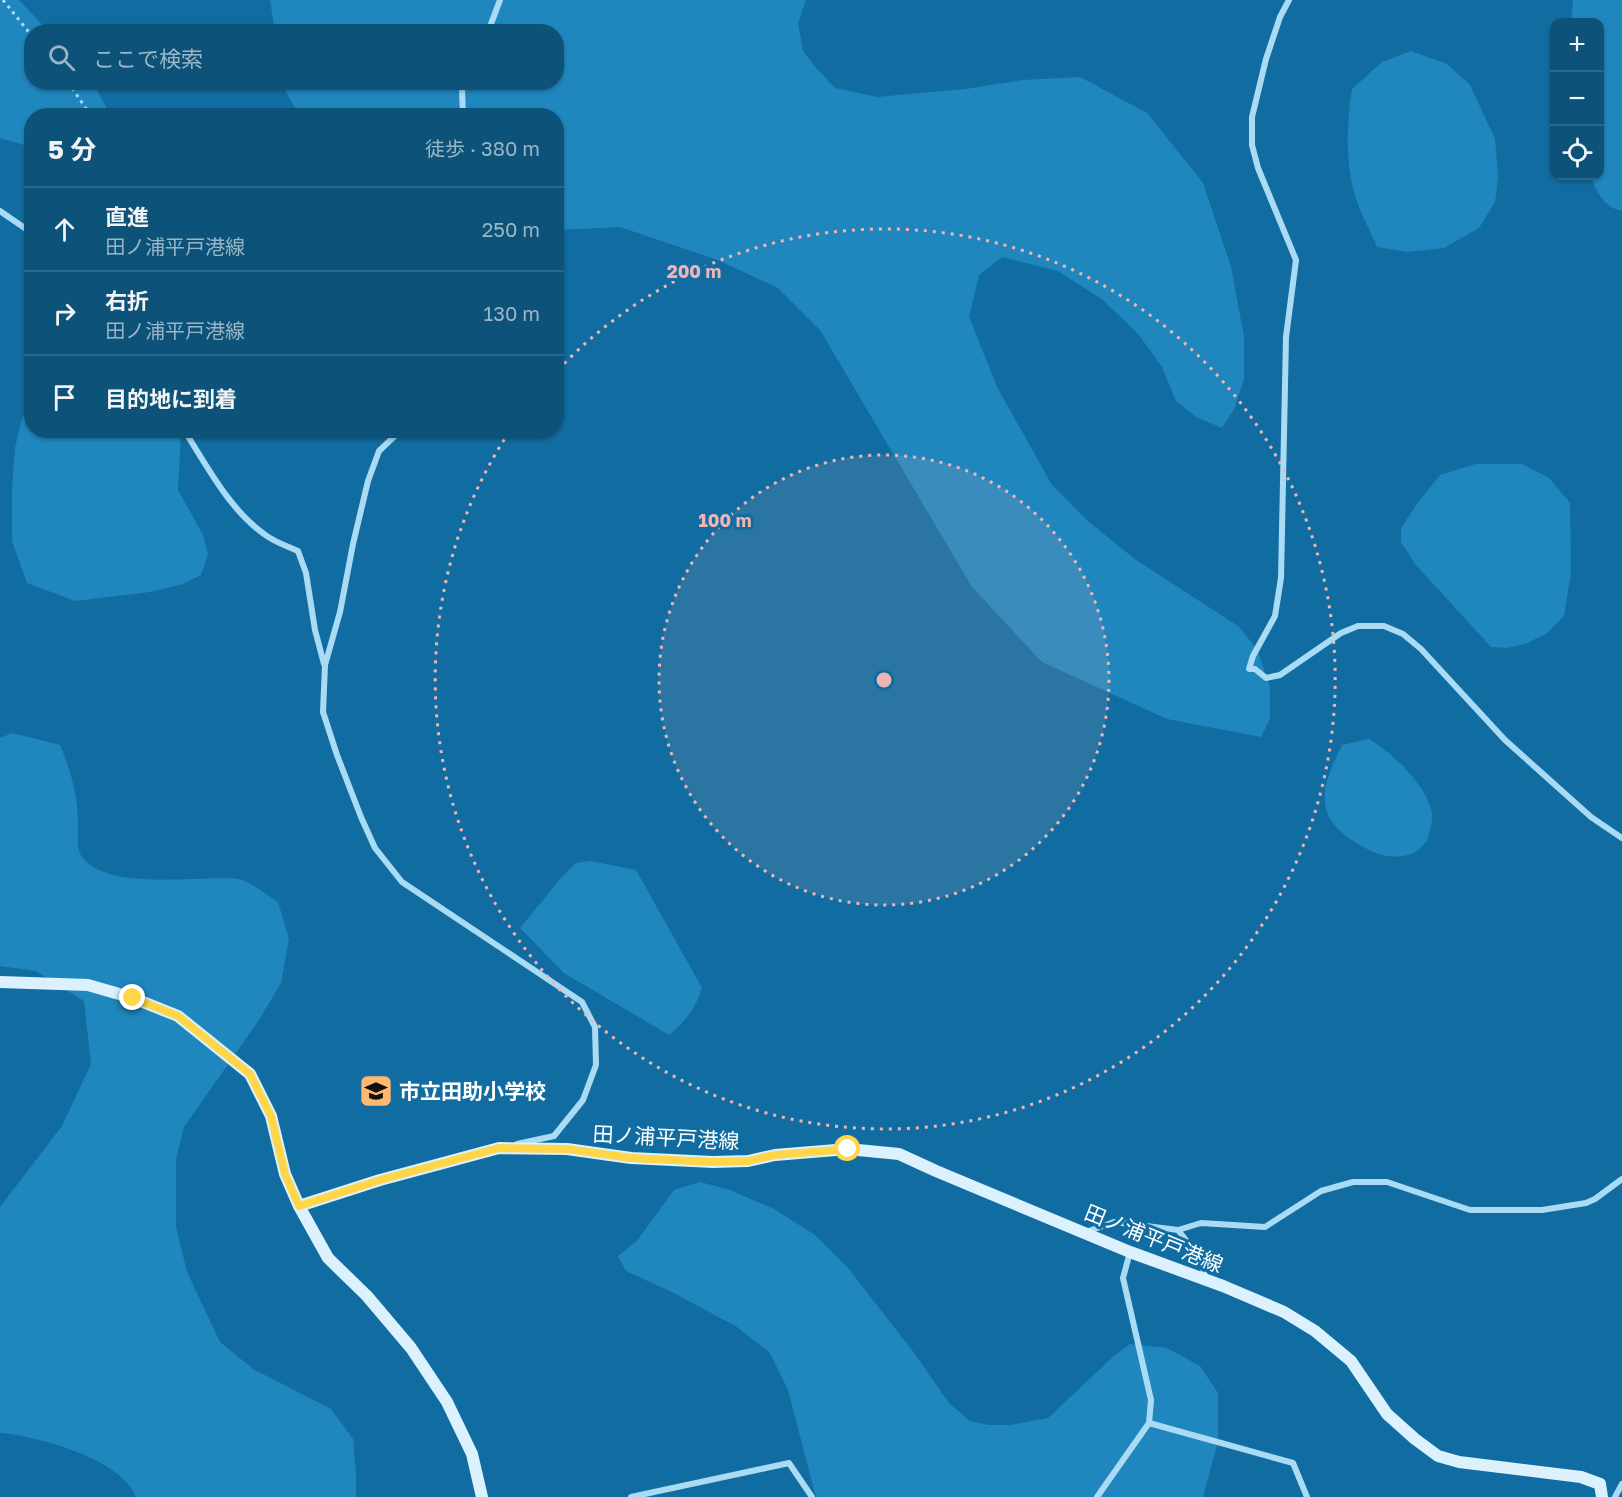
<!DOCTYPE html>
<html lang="ja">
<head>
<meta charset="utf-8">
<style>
	body { margin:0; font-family:"Golos Text","Noto Sans JP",sans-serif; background:#16587e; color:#f1f3f6 }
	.controls { position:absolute; right:18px; top:18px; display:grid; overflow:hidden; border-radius:12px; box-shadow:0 2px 4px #0004 }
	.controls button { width:54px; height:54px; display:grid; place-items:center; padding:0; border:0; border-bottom:2px solid #2d698a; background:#0d5279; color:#f1f3f6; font:30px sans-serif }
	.stop { position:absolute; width:18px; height:18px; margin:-14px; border:4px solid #ffd54a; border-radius:50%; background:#fff }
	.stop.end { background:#ffd54a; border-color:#fff; box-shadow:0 2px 6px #0008 }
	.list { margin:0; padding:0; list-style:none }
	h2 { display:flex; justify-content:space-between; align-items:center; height:78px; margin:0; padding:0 24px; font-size:26px }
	h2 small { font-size:20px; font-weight:400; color:#9ab6c6 }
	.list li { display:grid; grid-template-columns:39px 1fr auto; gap:18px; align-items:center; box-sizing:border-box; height:84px; padding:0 24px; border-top:2px solid #2d698a }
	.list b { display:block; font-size:22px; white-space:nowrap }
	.list p { margin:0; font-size:20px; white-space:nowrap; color:#9ab6c6 }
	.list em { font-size:20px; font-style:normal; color:#9ab6c6 }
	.icon { flex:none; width:33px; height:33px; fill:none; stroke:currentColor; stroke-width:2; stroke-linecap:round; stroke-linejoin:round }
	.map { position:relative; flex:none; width:1622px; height:1497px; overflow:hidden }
	.search { position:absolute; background:#0d5279; box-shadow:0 2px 4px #0004; left:24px; top:24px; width:540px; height:66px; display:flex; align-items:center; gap:15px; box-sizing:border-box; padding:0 21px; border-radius:24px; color:#9ab6c6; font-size:22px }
	.panel { position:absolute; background:#0d5279; box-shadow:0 2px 4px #0004; left:24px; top:108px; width:540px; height:330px; border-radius:24px }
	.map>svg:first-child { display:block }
	.green { fill:#2087be }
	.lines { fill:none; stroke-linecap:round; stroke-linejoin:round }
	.path { stroke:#aadbf5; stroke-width:3; stroke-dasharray:3 4.5; stroke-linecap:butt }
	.street { stroke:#aadbf5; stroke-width:6 }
	.secondary { stroke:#dbf1fe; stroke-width:12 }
	.route { stroke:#ffd54a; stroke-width:8 }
	.ring { fill:none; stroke:#f1b4b4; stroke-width:3; stroke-dasharray:3 6 }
	.labels { text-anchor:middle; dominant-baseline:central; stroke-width:6; stroke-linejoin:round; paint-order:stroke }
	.poi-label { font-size:21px; font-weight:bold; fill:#fff; stroke:#116da1; text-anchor:start }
	.street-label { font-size:21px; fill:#fff; stroke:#116da1 }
	.centre { fill:#f1b4b4; stroke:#116da1; stroke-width:3 }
	.ring-label { font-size:18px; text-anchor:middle; font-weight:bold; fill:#f1b4b4; stroke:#116da1; stroke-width:6; stroke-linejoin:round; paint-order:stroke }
</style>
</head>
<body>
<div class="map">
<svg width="1622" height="1497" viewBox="0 0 1622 1497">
	<rect width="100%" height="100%" fill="#116da1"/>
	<!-- green -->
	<g class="green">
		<path d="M 0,0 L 19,0 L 48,31 L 32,32 L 32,82 L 93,83 L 109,112 L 109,115 L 32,116 L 31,147 L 0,138 Z"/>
		<path d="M 270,0 L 806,0 L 798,23 L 803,51 L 817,69 L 835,88 L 877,97 L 966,89 L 1022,80 L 1080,77 L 1147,113 L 1203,183 L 1231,267 L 1244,337 L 1244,379 L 1234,409 L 1222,428 L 1196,417 L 1176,401 L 1162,367 L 1139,335 L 1103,300 L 1058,271 L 1002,257 L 979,275 L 969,317 L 997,387 L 1052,485 L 1089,522 L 1136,560 L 1238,626 L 1257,649 L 1270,687 L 1270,719 L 1261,737 L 1167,719 L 1042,662 L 972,587 L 820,330 L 778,288 L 718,260 L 620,227 L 557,230 L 556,116 L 299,115 L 285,90 L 284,83 L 556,82 L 556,32 L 275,31 Z"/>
		<path d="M 1573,0 L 1622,0 L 1622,211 C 1604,207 1596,192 1591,176 L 1600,176 L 1600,22 L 1571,22 Z"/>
		<path d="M 1411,51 L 1447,64 L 1470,85 L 1495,139 L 1498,176 L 1495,202 L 1479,228 L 1444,248 L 1408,252 L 1377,247 C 1370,230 1360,213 1355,195 C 1345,161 1347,123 1352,89 L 1382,62 Z"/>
		<path d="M 31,406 L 32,430 L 181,431 L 178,490 L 203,535 L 208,554 L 201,575 L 183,584 L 150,592 L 75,601 L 27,583 L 12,541 L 12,490 L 15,448 L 22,418 Z"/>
		<path d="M 1476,464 L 1522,464 L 1549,478 L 1570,503 L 1571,573 L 1564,616 L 1547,633 L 1525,644 L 1507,648 L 1491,647 L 1415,564 L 1401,542 L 1401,528 L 1419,501 L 1440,475 Z"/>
		<path d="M 12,733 L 60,745 C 71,771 78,796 78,825 C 78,834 76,849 82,857 C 109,892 198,875 238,879 C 248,880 268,896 278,902 L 289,939 L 281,983 L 259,1020 L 184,1127 L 176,1160 L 176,1227 L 187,1272 L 220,1342 L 253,1369 L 331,1409 L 353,1439 L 356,1473 L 356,1497 L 136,1497 C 122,1459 38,1436 0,1433 L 0,1207 L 62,1126 L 91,1064 L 84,1001 L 36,971 L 0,966 L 0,738 Z"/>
		<path d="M 1369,739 C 1392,753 1421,780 1430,806 C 1434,816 1431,828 1428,838 C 1425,845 1417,853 1408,855 C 1389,859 1377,855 1360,845 C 1312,818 1320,789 1342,745 Z"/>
		<path d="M 591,861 L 636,870 L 702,988 C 695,1009 686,1021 669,1035 L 564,973 L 520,928 L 562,877 L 576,863 Z"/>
		<path d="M 700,1182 L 730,1190 L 774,1209 L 815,1235 L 848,1268 L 915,1354 L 948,1402 L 970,1421 L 988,1425 L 1011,1425 L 1048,1418 L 1115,1355 L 1130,1344 L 1167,1348 L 1200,1366 L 1218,1393 L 1218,1441 L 1203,1497 L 817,1497 L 814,1490 L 788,1390 L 770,1353 L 737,1327 L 674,1293 L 626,1271 L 618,1256 L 637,1241 L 674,1190 Z"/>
	</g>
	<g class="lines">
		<!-- path -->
		<g class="path">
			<path d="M 3,0 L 32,36"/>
			<path d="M 68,82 L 91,116"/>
		</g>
		<!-- street -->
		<g class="street">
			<path d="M 1289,0 L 1280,17 L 1266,59 L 1252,117 L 1252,145 L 1258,168 L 1296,260 L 1286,337 L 1281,578 L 1275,616 L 1253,656 L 1249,669 L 1255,669 L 1266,678 L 1280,675 L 1341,633 L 1358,626 L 1384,626 L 1403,634 L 1421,649 L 1505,740 L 1591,817 L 1622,838"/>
			<path d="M 488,32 L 500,0"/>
			<path d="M 463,116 L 462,88 L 465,82"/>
			<path d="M 0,211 L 32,233"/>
			<path d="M 184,430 C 207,466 229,509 264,534 C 274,542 287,546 298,551 L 306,573 L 315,630 L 324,664"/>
			<path d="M 401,430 L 379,451 L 368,481 L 353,544 L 340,612 L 325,665 L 323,712 L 337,755 L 361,817 L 375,848 L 402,882 L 582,1002 L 595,1027 L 596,1065 L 583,1100 L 554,1136 L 517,1144"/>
			<path d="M 1178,1230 L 1201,1223 L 1265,1227 L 1321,1191 L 1353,1182 L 1387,1182 L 1470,1210 L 1542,1210 L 1586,1203 L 1595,1199 L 1622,1179"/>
			<path d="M 1086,1232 L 1114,1222 L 1178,1230 L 1200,1258 L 1206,1280"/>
			<path d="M 1149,1423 L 1293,1463 L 1307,1497"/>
			<path d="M 631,1497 L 789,1463 L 812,1497"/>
			<path d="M 1097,1497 L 1149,1423 L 1151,1400 L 1123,1278 L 1130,1252"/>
			<path d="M 1615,1497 L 1622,1484"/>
		</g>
		<!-- secondary -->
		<g class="secondary">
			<path d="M 0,982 L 88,985 L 133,998 L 178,1016 L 250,1074 L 271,1116 L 285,1174 L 299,1206 L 328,1258 L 367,1296 L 411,1348 L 447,1402 L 472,1454 L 482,1497"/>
			<path d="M 299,1206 L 380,1180 L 499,1148 L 567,1149 L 631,1158 L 713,1162 L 748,1161 L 775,1155 L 848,1149 L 899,1154 L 936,1171 L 1130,1252 L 1223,1286 L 1284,1312 L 1315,1331 L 1351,1361 L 1387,1414 L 1415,1439 L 1438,1456 L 1459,1462 L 1581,1477 L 1600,1484 L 1602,1497"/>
		</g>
	</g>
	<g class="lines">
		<!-- route -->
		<path class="route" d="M 133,998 L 178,1016 L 250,1074 L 271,1116 L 285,1174 L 299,1206 L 380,1180 L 499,1148 L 567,1149 L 631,1158 L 713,1162 L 748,1161 L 775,1155 L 848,1149"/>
	</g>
	<!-- distance rings -->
	<circle cx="884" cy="680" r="225" fill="#f1b4b4" fill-opacity=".12"/>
	<g class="ring">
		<circle cx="884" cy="680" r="225"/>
		<path d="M558 370A450 450 0 1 1 509 432"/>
	</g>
	<!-- icons -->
	<defs>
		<symbol id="school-square" viewBox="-11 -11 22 22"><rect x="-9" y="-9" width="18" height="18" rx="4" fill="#ffb86e" stroke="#116da1"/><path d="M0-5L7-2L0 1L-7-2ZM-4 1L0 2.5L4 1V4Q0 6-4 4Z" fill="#111"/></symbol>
	</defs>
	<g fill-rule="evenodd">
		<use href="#school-square" x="357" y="1072" width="38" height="38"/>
	</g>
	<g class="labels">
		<!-- poi labels -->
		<g class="poi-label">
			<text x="399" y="1091">市立田助小学校</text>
		</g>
		<!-- street labels -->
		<g class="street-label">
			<text transform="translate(666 1137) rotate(3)">田ノ浦平戸港線</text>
			<text transform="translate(1154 1238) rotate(22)">田ノ浦平戸港線</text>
		</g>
	</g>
	<circle cx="884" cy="680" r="9" class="centre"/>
	<g class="ring-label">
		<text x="694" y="278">200 m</text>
		<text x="725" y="527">100 m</text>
	</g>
</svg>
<div class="controls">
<button>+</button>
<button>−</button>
<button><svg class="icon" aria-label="locate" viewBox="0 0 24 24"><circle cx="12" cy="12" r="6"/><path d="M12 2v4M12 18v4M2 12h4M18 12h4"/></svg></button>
</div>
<div class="stop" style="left:848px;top:1149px"></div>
<div class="stop end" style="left:133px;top:998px"></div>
<div class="search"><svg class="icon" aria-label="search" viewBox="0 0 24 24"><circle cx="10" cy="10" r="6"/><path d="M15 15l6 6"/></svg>ここで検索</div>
<section class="panel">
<h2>5 分<small>徒歩 · 380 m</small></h2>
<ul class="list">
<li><svg class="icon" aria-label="ahead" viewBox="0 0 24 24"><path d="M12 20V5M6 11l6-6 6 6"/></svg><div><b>直進</b><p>田ノ浦平戸港線</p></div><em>250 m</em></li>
<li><svg class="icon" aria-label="right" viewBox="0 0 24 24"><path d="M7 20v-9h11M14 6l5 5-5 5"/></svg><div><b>右折</b><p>田ノ浦平戸港線</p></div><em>130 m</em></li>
<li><svg class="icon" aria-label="arrive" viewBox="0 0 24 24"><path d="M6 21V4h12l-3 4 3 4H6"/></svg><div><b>目的地に到着</b></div></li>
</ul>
</section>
</div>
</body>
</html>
